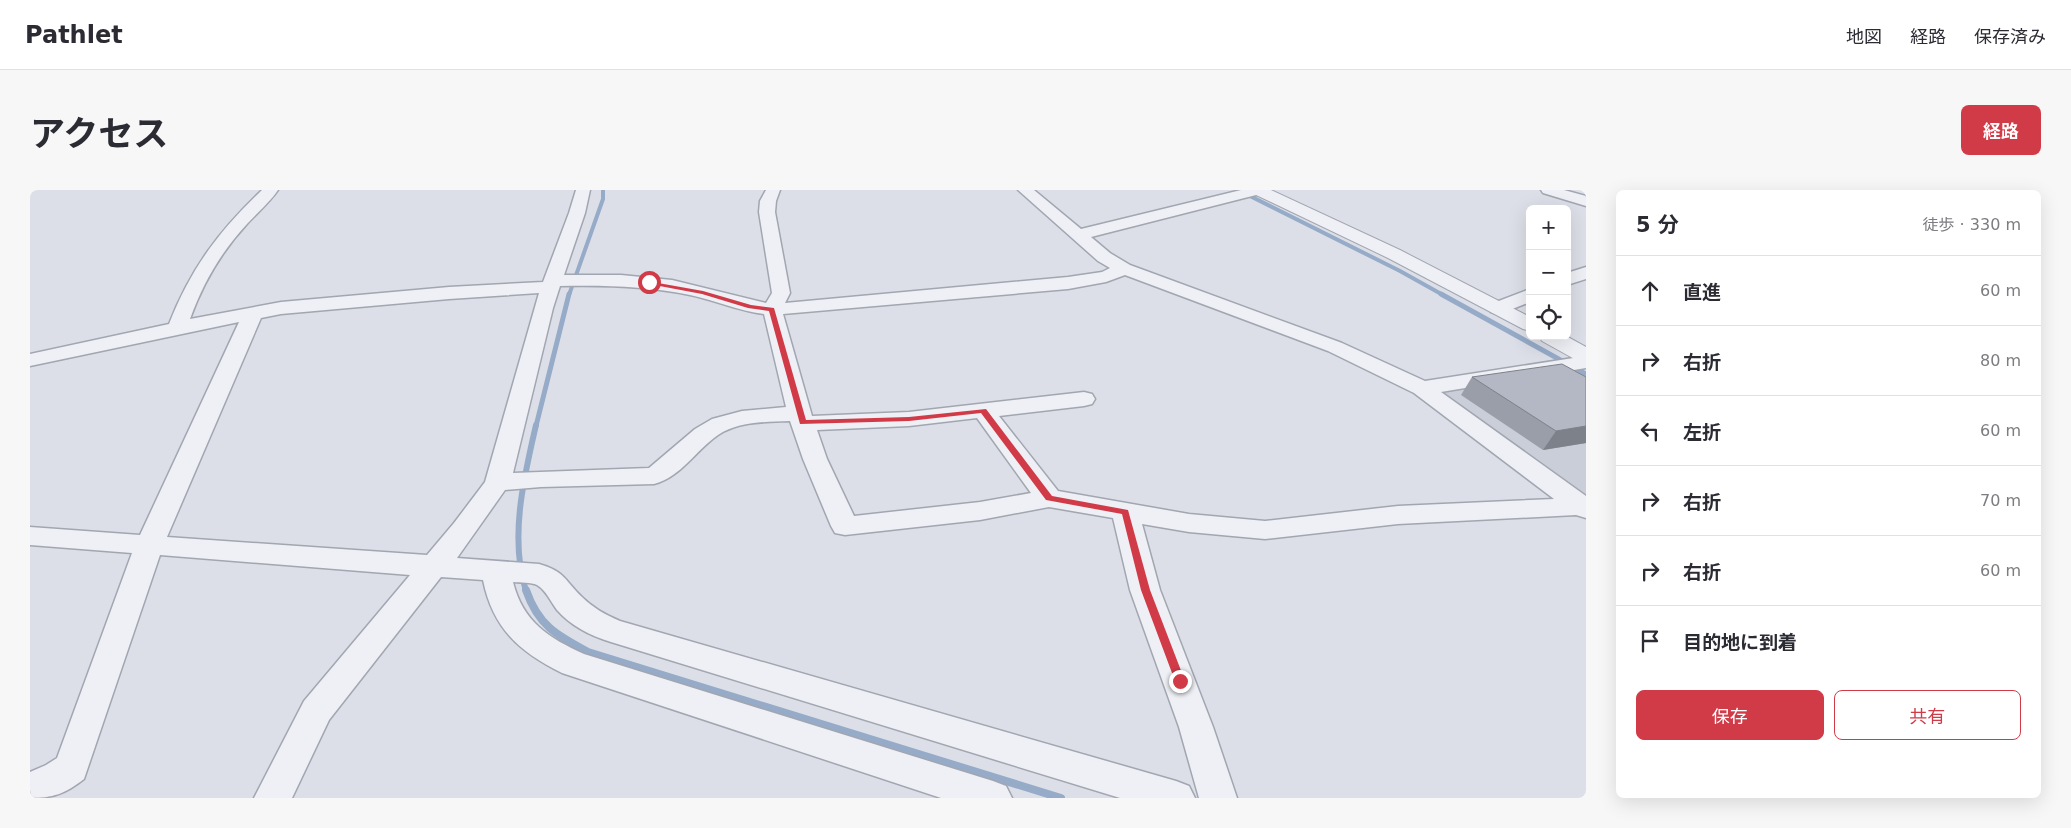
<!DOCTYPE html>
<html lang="ja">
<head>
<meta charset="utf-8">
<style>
	body { margin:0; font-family:"DejaVu Sans","Noto Sans JP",sans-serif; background:#f7f7f7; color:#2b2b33 }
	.controls { position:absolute; right:15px; top:15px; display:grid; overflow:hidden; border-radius:8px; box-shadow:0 5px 20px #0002 }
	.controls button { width:45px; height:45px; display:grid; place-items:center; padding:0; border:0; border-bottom:1px solid #e1e1e2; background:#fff; color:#2b2b33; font:25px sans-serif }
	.stop { position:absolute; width:15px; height:15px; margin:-11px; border:4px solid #d13b48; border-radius:50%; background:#fff }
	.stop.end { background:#d13b48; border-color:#fff; box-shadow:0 1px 5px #0008 }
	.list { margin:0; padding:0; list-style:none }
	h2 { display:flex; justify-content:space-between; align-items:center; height:65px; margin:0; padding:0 20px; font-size:21px }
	h2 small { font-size:16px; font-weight:400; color:#7c7c81 }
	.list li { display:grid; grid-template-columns:32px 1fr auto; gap:15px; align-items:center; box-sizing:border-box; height:70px; padding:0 20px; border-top:1px solid #e1e1e2 }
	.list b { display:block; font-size:19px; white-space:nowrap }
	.list em { font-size:16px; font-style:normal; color:#7c7c81 }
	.actions { display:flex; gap:10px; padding:15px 20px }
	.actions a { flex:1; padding:11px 0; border:1px solid #d13b48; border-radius:8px; text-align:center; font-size:18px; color:#d13b48 }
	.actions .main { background:#d13b48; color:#fff }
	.icon { flex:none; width:28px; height:28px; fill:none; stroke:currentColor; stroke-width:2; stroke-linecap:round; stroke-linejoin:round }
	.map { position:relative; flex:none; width:1556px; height:608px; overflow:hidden; border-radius:8px }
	header { display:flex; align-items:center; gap:30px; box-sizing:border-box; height:70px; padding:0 25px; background:#fff; border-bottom:1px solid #e1e1e2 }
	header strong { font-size:24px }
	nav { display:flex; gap:28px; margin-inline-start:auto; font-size:18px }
	.intro { display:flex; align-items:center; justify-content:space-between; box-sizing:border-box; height:120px; padding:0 30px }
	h1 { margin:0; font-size:35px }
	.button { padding:12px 22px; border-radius:8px; background:#d13b48; color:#fff; font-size:18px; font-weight:700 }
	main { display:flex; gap:30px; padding:0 30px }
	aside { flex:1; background:#fff; border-radius:8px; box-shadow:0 5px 20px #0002 }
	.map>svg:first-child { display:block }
	.built { fill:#caced9 }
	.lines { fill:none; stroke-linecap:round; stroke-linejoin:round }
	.stream-far3 { stroke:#95abc8; stroke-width:4 }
	.stream-far2 { stroke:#95abc8; stroke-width:5 }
	.stream-far1 { stroke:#95abc8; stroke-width:6 }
	.stream { stroke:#95abc8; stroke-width:8 }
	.minor-casing { stroke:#a1a6b1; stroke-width:3 }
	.tertiary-casing { stroke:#a1a6b1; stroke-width:2 }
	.minor { fill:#eff0f5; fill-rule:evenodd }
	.tertiary { fill:#eff0f5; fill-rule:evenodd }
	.wall { fill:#9a9ea9 }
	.shaded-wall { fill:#7d8189 }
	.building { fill:#b3b8c4; stroke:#7d8189 }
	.route { fill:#d13b48 }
</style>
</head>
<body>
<header>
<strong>Pathlet</strong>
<nav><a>地図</a><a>経路</a><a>保存済み</a></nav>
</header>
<div class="intro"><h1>アクセス</h1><a class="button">経路</a></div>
<main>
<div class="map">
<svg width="1556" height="608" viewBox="0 0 1556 608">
	<rect width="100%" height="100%" fill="#dcdfe7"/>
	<!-- built -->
	<path class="built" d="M 1537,179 L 1556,190 L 1556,310 L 1410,202 Z"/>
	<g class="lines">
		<!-- stream-far3 -->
		<g class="stream-far3">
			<path d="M 1208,0 L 1370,81 L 1413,105"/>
			<path d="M 539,105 L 573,9 L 573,0"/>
		</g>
		<!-- stream-far2 -->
		<g class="stream-far2">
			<path d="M 1411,104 L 1556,184"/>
			<path d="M 506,236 L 539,104"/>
		</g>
		<!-- stream-far1 -->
		<path class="stream-far1" d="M 496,401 C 479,348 494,287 506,235"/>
		<!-- stream -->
		<path class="stream" d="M 496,400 C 508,435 526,445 558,462 L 1031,608"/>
		<defs>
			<g id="minor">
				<path d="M 232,0 L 248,0 C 240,12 227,23 217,34 C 191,62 173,93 160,129 L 251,112 L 419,97 L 513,92 L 539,23 L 546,0 L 560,0 L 555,23 L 534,85 L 591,85 L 642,90 L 736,113 L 742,103 L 729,22 L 730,11 L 736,0 L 750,0 L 746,11 L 745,22 L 760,103 L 755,113 L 1038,87 L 1072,82 L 1080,78 L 1068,71 L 988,0 L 1004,0 L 1051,39 L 1211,0 L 1236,0 L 1234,3 L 1061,47 L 1080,63 L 1100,75 L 1312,153 L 1395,191 L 1556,166 L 1556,178 L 1411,202 L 1556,306 L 1556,328 L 1546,325 L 1368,334 L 1235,349 L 1159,342 L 1112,334 L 1130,400 L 1183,537 L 1207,608 L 1169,608 L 1149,537 L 1100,400 L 1083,328 L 1019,317 L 950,330 L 815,345 L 805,343 L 801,336 L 773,269 L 760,231 C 736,232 709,231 688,245 C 666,260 651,287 624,294 L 511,297 L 475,300 L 427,368 L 509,374 C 536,382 534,390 552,407 C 563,418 576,425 590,431 L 1146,591 L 1159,596 L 1165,608 L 1090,608 L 581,452 C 561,446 541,436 527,420 C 521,412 516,400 507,395 C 501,392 490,393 483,392 C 493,432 519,448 554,464 L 963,591 L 976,596 L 982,608 L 911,608 L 532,483 C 490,462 463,439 453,390 L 411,387 L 299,530 L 262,608 L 224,608 L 274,511 L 380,385 L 130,365 L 54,589 C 35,604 23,608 0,608 L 0,582 L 16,575 L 27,568 L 102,363 L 0,355 L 0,337 L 110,345 L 209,132 L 0,176 L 0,164 L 139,134 C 161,78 189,41 232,0 ZM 1095,85 L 1298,161 L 1384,203 L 1524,309 L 1368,316 L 1235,331 L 1159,324 L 1028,301 L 969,226 L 1054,216 L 1062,214 L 1065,209 L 1062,204 L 1054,202 L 879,222 L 782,226 L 753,124 L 1038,99 L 1076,92 ZM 530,96 C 573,95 617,96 660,105 C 685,110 708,121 734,124 L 756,217 L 712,221 L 682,229 L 665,239 L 619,278 L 483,283 L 523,118 ZM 509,103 L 455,292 L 424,333 L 397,365 L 137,347 L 231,128 L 251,124 L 419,109 ZM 947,228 L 1001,303 L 950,312 L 824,326 L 797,269 L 787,240 L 879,236 Z"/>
				<path d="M 1511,0 L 1534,0 L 1556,6 L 1556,16 L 1513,3 Z"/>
				<path d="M 1556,77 L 1556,89 L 1537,95 L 1537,83 Z"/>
				<path d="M 1500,99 L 1500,112 L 1475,122 L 1468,124 L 1461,122 L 1458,118 L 1461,114 Z"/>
			</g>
			<g id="tertiary">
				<path d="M 1220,0 L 1241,0 L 1370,60 L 1500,127 L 1500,141 L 1493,139 L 1358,68 L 1222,3 Z"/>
				<path d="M 1509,146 L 1536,146 L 1556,157 L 1556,173 L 1548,171 L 1512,151 Z"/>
			</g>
		</defs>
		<!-- minor casing -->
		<use href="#minor" class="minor-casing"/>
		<!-- tertiary casing -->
		<use href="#tertiary" class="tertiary-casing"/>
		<!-- minor -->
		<use href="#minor" class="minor"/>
		<!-- tertiary -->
		<use href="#tertiary" class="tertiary"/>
	</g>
	<!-- wall -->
	<path class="wall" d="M 1442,187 L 1556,187 L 1556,253 L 1513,260 L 1431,205 Z"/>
	<!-- shaded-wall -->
	<path class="shaded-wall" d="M 1556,236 L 1556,253 L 1513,260 L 1526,241 Z"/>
	<!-- building -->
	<path class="building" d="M 1532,174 L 1556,187 L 1556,236 L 1526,241 L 1442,187 Z"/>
	<!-- route -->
	<path class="route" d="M 617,91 L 673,101 L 721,115 L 744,118 L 776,230 L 879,227 L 956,219 L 1022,306 L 1098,320 L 1120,400 L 1155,491 L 1153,494 L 1146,494 L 1145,491 L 1111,400 L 1092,324 L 1016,310 L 951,223 L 879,231 L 770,234 L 739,121 L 718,118 L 672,104 L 619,94 Z"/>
</svg>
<div class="controls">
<button>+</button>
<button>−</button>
<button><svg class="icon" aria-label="locate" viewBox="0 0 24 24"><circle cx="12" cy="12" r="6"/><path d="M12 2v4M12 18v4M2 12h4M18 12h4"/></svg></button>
</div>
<div class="stop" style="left:619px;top:92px"></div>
<div class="stop end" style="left:1150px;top:491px"></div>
</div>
<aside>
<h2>5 分<small>徒歩 · 330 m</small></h2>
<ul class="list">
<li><svg class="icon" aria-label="ahead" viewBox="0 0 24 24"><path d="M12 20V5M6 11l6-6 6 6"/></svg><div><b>直進</b></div><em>60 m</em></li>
<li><svg class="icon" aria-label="right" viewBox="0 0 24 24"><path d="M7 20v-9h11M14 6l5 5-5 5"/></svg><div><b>右折</b></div><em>80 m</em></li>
<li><svg class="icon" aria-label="left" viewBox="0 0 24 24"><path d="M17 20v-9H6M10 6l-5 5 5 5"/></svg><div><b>左折</b></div><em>60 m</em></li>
<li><svg class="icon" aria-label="right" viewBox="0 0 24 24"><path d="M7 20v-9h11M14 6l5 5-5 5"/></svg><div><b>右折</b></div><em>70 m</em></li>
<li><svg class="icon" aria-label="right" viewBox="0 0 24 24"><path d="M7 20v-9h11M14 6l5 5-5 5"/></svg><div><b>右折</b></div><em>60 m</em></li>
<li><svg class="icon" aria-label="arrive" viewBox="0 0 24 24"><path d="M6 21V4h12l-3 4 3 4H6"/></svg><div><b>目的地に到着</b></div></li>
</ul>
<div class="actions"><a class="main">保存</a><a>共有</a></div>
</aside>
</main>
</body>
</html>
